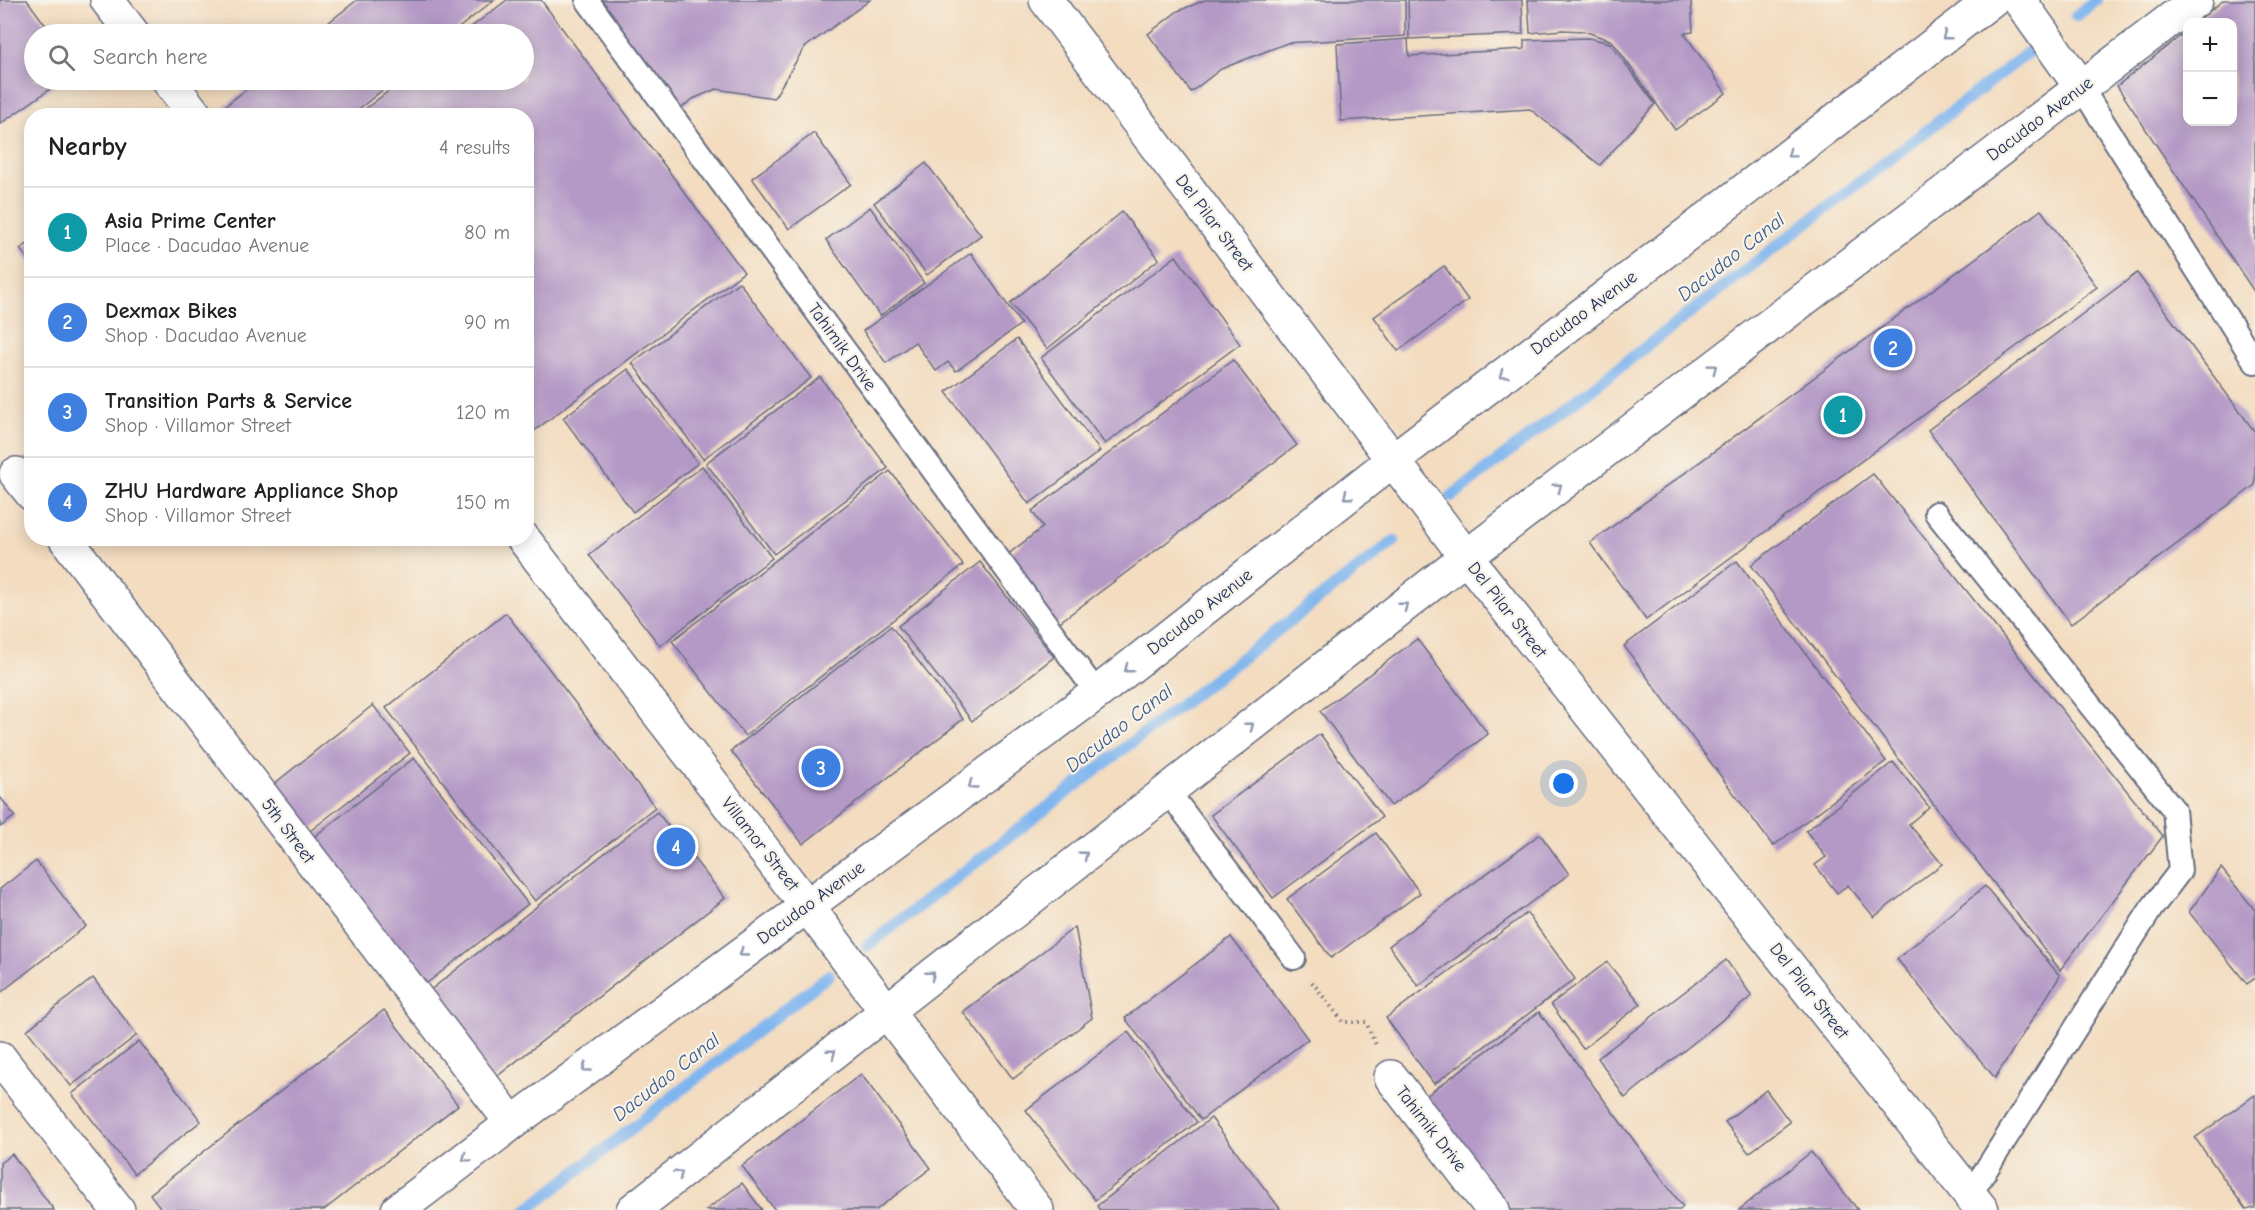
<!DOCTYPE html>
<html lang="en">
<head>
<meta charset="utf-8">
<style>
	body { margin:0; font-family:"Comic Neue",sans-serif; background:#f2f2f2; color:#202124 }
	.controls { position:absolute; right:18px; top:18px; display:grid; overflow:hidden; border-radius:12px; box-shadow:0 3px 15px #0003 }
	.controls button { width:54px; height:54px; display:grid; place-items:center; padding:0; border:0; border-bottom:2px solid #e0e0e0; background:#fff; color:#202124; font:30px sans-serif }
	.you { position:absolute; left:1564px; top:784px; width:21px; height:21px; margin:-15px; border:4px solid #fff; border-radius:50%; background:#1a73e8; box-shadow:0 0 0 9px #1a73e833 }
	.badge { display:grid; place-items:center; width:39px; height:39px; border-radius:50%; background:#0f766e; color:#fff; font-size:20px; font-weight:700 }
	.pin { position:absolute; translate:-50% -50%; border:3px solid #fff; box-shadow:0 2px 6px #0006 }
	.list { margin:0; padding:0; list-style:none }
	h2 { display:flex; justify-content:space-between; align-items:center; height:78px; margin:0; padding:0 24px; font-size:26px }
	h2 small { font-size:20px; font-weight:400; color:#757577 }
	.list li { display:grid; grid-template-columns:39px 1fr auto; gap:18px; align-items:center; box-sizing:border-box; height:90px; padding:0 24px; border-top:2px solid #e0e0e0 }
	.list b { display:block; font-size:22px; white-space:nowrap }
	.list p { margin:0; font-size:20px; white-space:nowrap; color:#757577 }
	.list em { font-size:20px; font-style:normal; color:#757577 }
	.icon { flex:none; width:33px; height:33px; fill:none; stroke:currentColor; stroke-width:2; stroke-linecap:round; stroke-linejoin:round }
	.map { position:relative; flex:none; width:2255px; height:1210px; overflow:hidden }
	.search { position:absolute; background:#fff; box-shadow:0 3px 15px #0003; left:24px; top:24px; width:510px; height:66px; display:flex; align-items:center; gap:15px; box-sizing:border-box; padding:0 21px; border-radius:33px; color:#757577; font-size:22px }
	.panel { position:absolute; background:#fff; box-shadow:0 3px 15px #0003; left:24px; top:108px; width:510px; height:438px; border-radius:24px }
	.map>svg:first-child { display:block }
	.lines { fill:none; stroke-linecap:round; stroke-linejoin:round }
	.stream { stroke:#7fb5ee; stroke-width:12 }
	.building { fill:#b499c6 }
	.lane-casing { stroke:#676c80; stroke-width:26 }
	.street-casing { stroke:#676c80; stroke-width:36 }
	.secondary-casing { stroke:#676c80; stroke-width:36 }
	.path { stroke:#676c80; stroke-width:4; stroke-dasharray:1.5 4.5; stroke-linecap:butt }
	.lane { stroke:#fff; stroke-width:22 }
	.street { stroke:#fff; stroke-width:33 }
	.secondary { stroke:#fff; stroke-width:33 }
	.oneway { stroke:#8d97ae }
	.labels { text-anchor:middle; dominant-baseline:central; stroke-width:4.5; stroke-linejoin:round; paint-order:stroke }
	.street-label { font-size:18px; fill:#1b2f5e; stroke:#f7f3e8 }
	.water-label { font-size:20px; font-style:italic; fill:#395789; stroke:#f7f3e8 }
</style>
</head>
<body>
<div class="map">
<svg width="2255" height="1210" viewBox="0 0 2255 1210">
	<rect width="100%" height="100%" fill="#f7f3e8"/>
	<filter id="ink" filterUnits="userSpaceOnUse"><feTurbulence type="fractalNoise" baseFrequency=".0167" numOctaves="2"/><feDisplacementMap in="SourceGraphic" scale="12" xChannelSelector="R" yChannelSelector="G"/><feConvolveMatrix kernelMatrix="1 2 1 2 8 2 1 2 1" color-interpolation-filters="sRGB"/></filter>
	<filter id="wash" filterUnits="userSpaceOnUse"><feTurbulence type="fractalNoise" baseFrequency=".008" numOctaves="4" result="noise"/><feDisplacementMap in="SourceGraphic" scale="24" xChannelSelector="R" yChannelSelector="G"/><feGaussianBlur stdDeviation="1.35" result="paint"/><feColorMatrix in="noise" values="0 0 0 0 0 0 0 0 0 0 0 0 0 0 0 0 0 1.4 0 .05"/><feComposite in="paint" operator="in"/></filter>
	<g filter="url(#wash)">
		<rect width="100%" height="100%" fill="#f3dcbf"/>
		<g class="lines">
			<!-- stream -->
			<g class="stream">
				<path d="M 2076,16 L 2097,0"/>
				<path d="M 1452,496 L 2034,48"/>
				<path d="M 867,946 L 1394,541"/>
				<path d="M 527,1210 L 829,975"/>
			</g>
		</g>
		<g id="blocks">
			<!-- building -->
			<g class="building">
				<path d="M 0,0 L 27,0 L 52,34 L 34,34 L 34,80 L 63,80 L 0,124 Z"/>
				<path d="M 357,0 L 494,0 L 451,34 L 314,34 Z"/>
				<path d="M 507,0 L 541,0 L 744,272 L 526,437 L 526,116 L 356,116 L 403,80 L 524,80 L 524,34 L 462,34 Z"/>
				<path d="M 598,0 L 870,0 L 804,48 L 774,98 L 716,89 L 693,99 L 680,109 Z"/>
				<path d="M 1205,0 L 1405,0 L 1405,36 L 1287,43 L 1221,69 L 1191,92 L 1148,34 L 1178,11 Z"/>
				<path d="M 1408,0 L 1522,0 L 1523,34 L 1409,39 Z"/>
				<path d="M 1528,0 L 1691,0 L 1693,32 L 1684,33 L 1726,93 L 1675,130 L 1612,41 L 1584,31 L 1562,30 L 1530,33 Z"/>
				<path d="M 2224,0 L 2255,0 L 2255,293 L 2117,86 L 2188,30 L 2188,122 L 2232,122 L 2232,22 L 2196,22 Z"/>
				<path d="M 1589,38 L 1610,43 L 1655,104 L 1600,165 L 1530,109 L 1341,121 L 1337,44 L 1408,39 L 1409,56 L 1524,49 L 1524,40 Z"/>
				<path d="M 258,80 L 395,80 L 350,116 L 231,116 L 224,107 Z"/>
				<path d="M 814,133 L 851,184 L 789,229 L 752,178 Z"/>
				<path d="M 926,163 L 981,235 L 927,275 L 874,203 Z"/>
				<path d="M 870,207 L 924,283 L 880,316 L 826,240 Z"/>
				<path d="M 2041,210 L 2097,287 L 1646,620 L 1590,543 Z"/>
				<path d="M 1122,212 L 1159,259 L 1047,349 L 1010,303 Z"/>
				<path d="M 32,241 L 32,265 L 20,249 Z"/>
				<path d="M 971,253 L 1021,324 L 956,371 L 948,362 L 936,371 L 915,342 L 886,363 L 863,331 Z"/>
				<path d="M 1176,256 L 1240,344 L 1105,444 L 1041,358 Z"/>
				<path d="M 1444,266 L 1468,300 L 1398,351 L 1374,317 Z"/>
				<path d="M 2137,273 L 2255,432 L 2255,485 L 2071,624 L 1928,430 Z"/>
				<path d="M 739,282 L 811,378 L 703,459 L 632,363 Z"/>
				<path d="M 1017,339 L 1100,451 L 1029,504 L 946,392 Z"/>
				<path d="M 1233,360 L 1297,445 L 1053,627 L 1002,559 L 1043,527 L 1032,511 Z"/>
				<path d="M 628,369 L 698,463 L 633,512 L 563,418 Z"/>
				<path d="M 820,377 L 888,468 L 774,554 L 706,463 Z"/>
				<path d="M 702,466 L 772,558 L 660,646 L 589,555 Z"/>
				<path d="M 890,471 L 963,565 L 745,736 L 672,641 Z"/>
				<path d="M 1873,474 L 2163,836 L 2060,970 L 1751,565 Z"/>
				<path d="M 1737,561 L 1886,761 L 1773,846 L 1624,646 Z"/>
				<path d="M 980,562 L 1054,657 L 972,721 L 898,626 Z"/>
				<path d="M 506,613 L 655,807 L 535,901 L 386,708 Z"/>
				<path d="M 891,626 L 963,719 L 803,844 L 731,751 Z"/>
				<path d="M 1417,639 L 1488,734 L 1391,806 L 1320,711 Z"/>
				<path d="M 373,705 L 410,753 L 310,831 L 274,784 Z"/>
				<path d="M 1320,734 L 1382,817 L 1273,898 L 1211,815 Z"/>
				<path d="M 414,758 L 528,904 L 422,987 L 309,841 Z"/>
				<path d="M 1893,762 L 1929,807 L 1909,824 L 1942,864 L 1874,917 L 1848,885 L 1837,893 L 1815,865 L 1826,857 L 1806,831 Z"/>
				<path d="M 0,797 L 15,816 L 0,827 Z"/>
				<path d="M 657,812 L 725,898 L 486,1085 L 419,999 Z"/>
				<path d="M 1376,833 L 1420,893 L 1331,958 L 1287,899 Z"/>
				<path d="M 1540,834 L 1569,874 L 1418,986 L 1389,946 Z"/>
				<path d="M 36,861 L 86,926 L 0,993 L 0,889 Z"/>
				<path d="M 2221,868 L 2255,910 L 2255,978 L 2247,984 L 2189,912 Z"/>
				<path d="M 1985,886 L 2060,976 L 1995,1078 L 1897,959 Z"/>
				<path d="M 1527,913 L 1575,979 L 1434,1084 L 1386,1018 Z"/>
				<path d="M 1075,927 L 1092,1018 L 1013,1079 L 963,1012 Z"/>
				<path d="M 1231,937 L 1308,1039 L 1201,1120 L 1125,1018 Z"/>
				<path d="M 1726,960 L 1752,996 L 1625,1098 L 1598,1058 Z"/>
				<path d="M 1607,962 L 1641,1004 L 1583,1049 L 1551,1004 Z"/>
				<path d="M 93,978 L 137,1035 L 71,1086 L 27,1030 Z"/>
				<path d="M 384,1010 L 458,1105 L 324,1210 L 162,1210 L 150,1194 Z"/>
				<path d="M 1539,1012 L 1683,1207 L 1680,1210 L 1504,1210 L 1422,1099 Z"/>
				<path d="M 1128,1032 L 1197,1122 L 1095,1200 L 1026,1110 Z"/>
				<path d="M 139,1041 L 201,1121 L 134,1174 L 72,1094 Z"/>
				<path d="M 861,1074 L 931,1168 L 876,1210 L 775,1210 L 742,1166 Z"/>
				<path d="M 1766,1090 L 1790,1122 L 1749,1153 L 1725,1122 Z"/>
				<path d="M 2255,1095 L 2255,1208 L 2246,1210 L 2195,1138 Z"/>
				<path d="M 1211,1118 L 1281,1210 L 1100,1210 L 1097,1206 Z"/>
				<path d="M 1811,1152 L 1858,1210 L 1739,1210 Z"/>
				<path d="M 12,1154 L 54,1210 L 0,1210 L 0,1163 Z"/>
				<path d="M 742,1183 L 762,1210 L 706,1210 Z"/>
			</g>
		</g>
	</g>
	<g filter="url(#ink)">
		<use href="#blocks" fill-opacity="0" stroke="#676c80" stroke-width="1.5"/>
		<g class="lines">
			<defs>
				<g id="lane">
					<path d="M 587,0 L 1097,693"/>
					<path d="M 2081,87 L 2255,362"/>
					<path d="M 1936,513 L 2174,810 L 2180,871 L 2151,909 L 1970,1195"/>
					<path d="M 1167,790 L 1294,958"/>
				</g>
				<g id="street">
					<path d="M 1046,0 L 1466,557 L 1982,1210"/>
					<path d="M 16,474 L 32,494"/>
					<path d="M 65,538 L 512,1123"/>
					<path d="M 0,1058 L 118,1210"/>
					<path d="M 1391,1077 L 1493,1210"/>
				</g>
				<g id="secondary">
					<path d="M 107,0 L 133,34"/>
					<path d="M 2019,0 L 2081,87"/>
					<path d="M 168,80 L 196,116"/>
					<path d="M 523,538 L 807,906 L 1037,1210"/>
					<path d="M 398,1210 L 512,1123 L 1097,693 L 1393,460 L 1992,0"/>
					<path d="M 633,1210 L 1466,557 L 2196,0"/>
				</g>
			</defs>
			<!-- lane casing -->
			<use href="#lane" class="lane-casing"/>
			<!-- street casing -->
			<use href="#street" class="street-casing"/>
			<!-- secondary casing -->
			<use href="#secondary" class="secondary-casing"/>
			<!-- path -->
			<path class="path" d="M 1312,982 L 1343,1022 L 1366,1022 L 1376,1045"/>
			<!-- lane -->
			<use href="#lane" class="lane"/>
			<!-- street -->
			<use href="#street" class="street"/>
			<!-- secondary -->
			<use href="#secondary" class="secondary"/>
		</g>
		<!-- one-way arrows -->
		<defs><path id="oneway-chevron" d="M-2-3.5L2.5 0L-2 3.5" fill="none" stroke-width="1.6" stroke-linecap="round" stroke-linejoin="round" transform="scale(1.5)"/></defs>
		<g class="oneway">
			<use href="#oneway-chevron" transform="translate(1946 36) rotate(142)"/>
			<use href="#oneway-chevron" transform="translate(1791 154) rotate(143)"/>
			<use href="#oneway-chevron" transform="translate(1713 368) rotate(-37)"/>
			<use href="#oneway-chevron" transform="translate(1503 375) rotate(143)"/>
			<use href="#oneway-chevron" transform="translate(1558 487) rotate(-37)"/>
			<use href="#oneway-chevron" transform="translate(1347 496) rotate(142)"/>
			<use href="#oneway-chevron" transform="translate(1404 606) rotate(-38)"/>
			<use href="#oneway-chevron" transform="translate(1128 669) rotate(142)"/>
			<use href="#oneway-chevron" transform="translate(1250 726) rotate(-38)"/>
			<use href="#oneway-chevron" transform="translate(972 785) rotate(144)"/>
			<use href="#oneway-chevron" transform="translate(1084 855) rotate(-38)"/>
			<use href="#oneway-chevron" transform="translate(743 953) rotate(144)"/>
			<use href="#oneway-chevron" transform="translate(931 975) rotate(-38)"/>
			<use href="#oneway-chevron" transform="translate(832 1053) rotate(-38)"/>
			<use href="#oneway-chevron" transform="translate(586 1068) rotate(144)"/>
			<use href="#oneway-chevron" transform="translate(466 1158) rotate(143)"/>
			<use href="#oneway-chevron" transform="translate(679 1174) rotate(-38)"/>
		</g>
	</g>
	<g class="labels">
		<!-- street labels -->
		<g class="street-label">
			<text transform="translate(2040 119) rotate(-37)">Dacudao Avenue</text>
			<text transform="translate(1214 223) rotate(53)">Del Pilar Street</text>
			<text transform="translate(1584 313) rotate(-37)">Dacudao Avenue</text>
			<text transform="translate(842 347) rotate(54)">Tahimik Drive</text>
			<text transform="translate(1507 610) rotate(52)">Del Pilar Street</text>
			<text transform="translate(1200 612) rotate(-38)">Dacudao Avenue</text>
			<text transform="translate(288 831) rotate(53)">5th Street</text>
			<text transform="translate(760 844) rotate(52)">Villamor Street</text>
			<text transform="translate(811 903) rotate(-36)">Dacudao Avenue</text>
			<text transform="translate(1809 991) rotate(52)">Del Pilar Street</text>
			<text transform="translate(1431 1129) rotate(52)">Tahimik Drive</text>
		</g>
		<!-- water labels -->
		<g class="water-label">
			<text transform="translate(1731 257) rotate(-38)">Dacudao Canal</text>
			<text transform="translate(1119 728) rotate(-38)">Dacudao Canal</text>
			<text transform="translate(666 1077) rotate(-38)">Dacudao Canal</text>
		</g>
	</g>
</svg>
<div class="controls">
<button>+</button>
<button>−</button>
</div>
<div class="you"></div>
<div class="pin badge" style="left:1843px;top:415px;background:#0f9aa8">1</div>
<div class="pin badge" style="left:1893px;top:348px;background:#3f7fe0">2</div>
<div class="pin badge" style="left:821px;top:768px;background:#3f7fe0">3</div>
<div class="pin badge" style="left:676px;top:847px;background:#3f7fe0">4</div>
<div class="search"><svg class="icon" aria-label="search" viewBox="0 0 24 24"><circle cx="10" cy="10" r="6"/><path d="M15 15l6 6"/></svg>Search here</div>
<section class="panel">
<h2>Nearby<small>4 results</small></h2>
<ul class="list">
<li><span class="badge" style="background:#0f9aa8">1</span><div><b>Asia Prime Center</b><p>Place · Dacudao Avenue</p></div><em>80 m</em></li>
<li><span class="badge" style="background:#3f7fe0">2</span><div><b>Dexmax Bikes</b><p>Shop · Dacudao Avenue</p></div><em>90 m</em></li>
<li><span class="badge" style="background:#3f7fe0">3</span><div><b>Transition Parts &amp; Service</b><p>Shop · Villamor Street</p></div><em>120 m</em></li>
<li><span class="badge" style="background:#3f7fe0">4</span><div><b>ZHU Hardware Appliance Shop</b><p>Shop · Villamor Street</p></div><em>150 m</em></li>
</ul>
</section>
</div>
</body>
</html>
